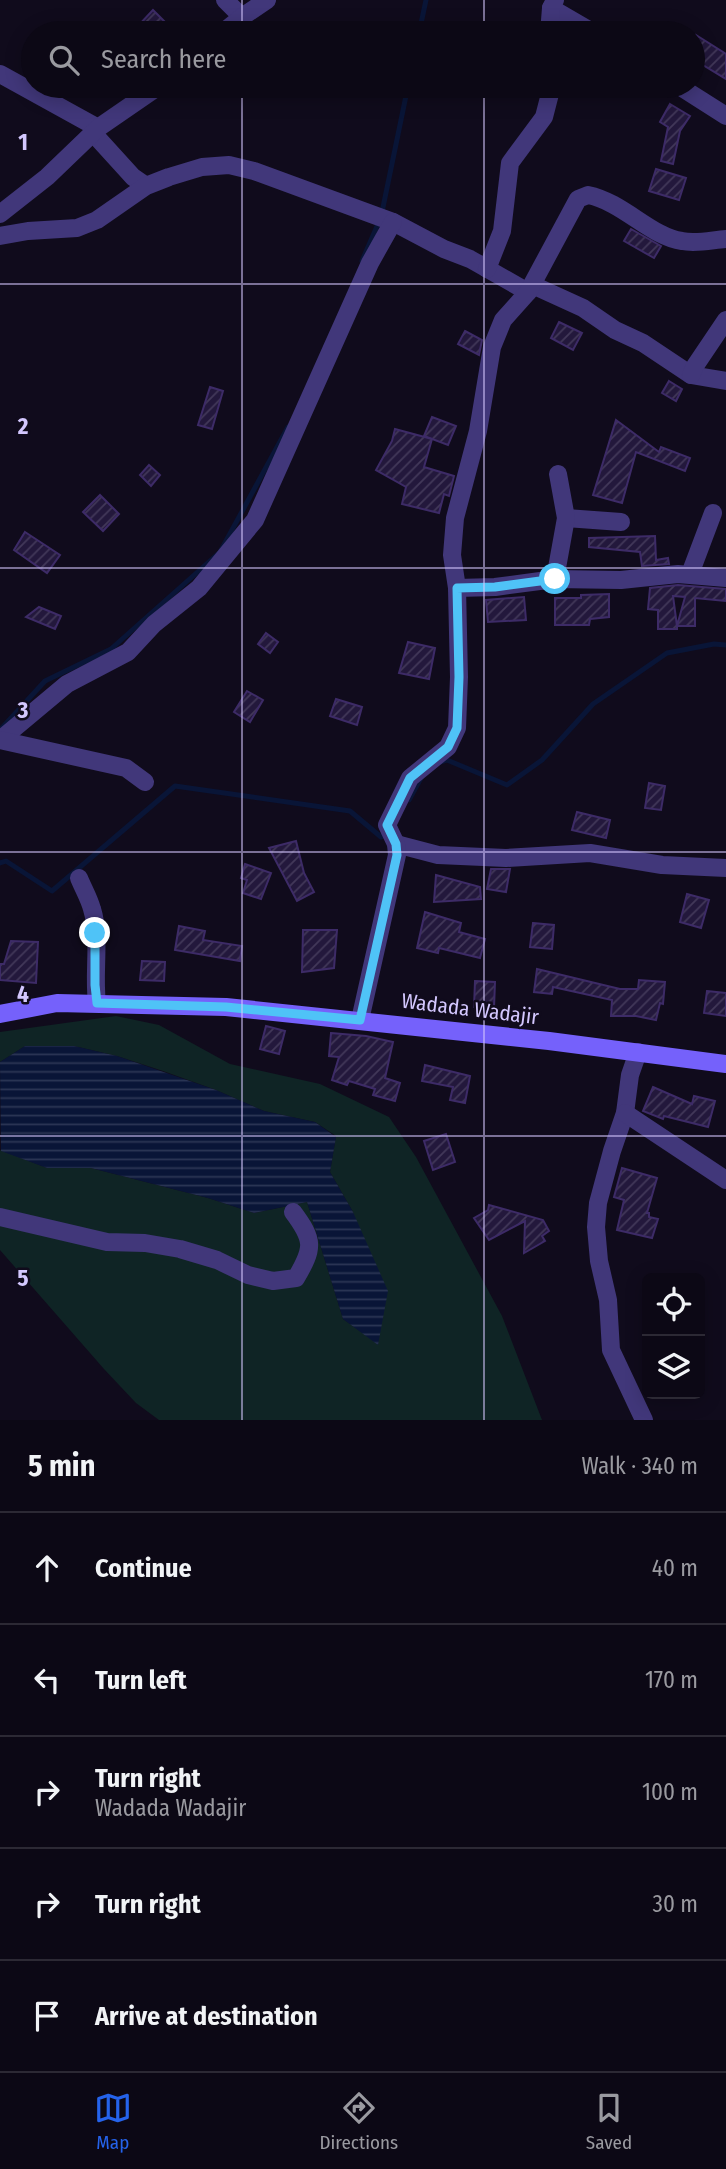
<!DOCTYPE html>
<html lang="en">
<head>
<meta charset="utf-8">
<style>
	body { margin:0; font-family:"Fira Sans Condensed",sans-serif; background:#1a1622; color:#f1f3f6 }
	.controls { position:absolute; right:21px; bottom:21px; display:grid; overflow:hidden; border-radius:10px; box-shadow:0 4px 18px #0003 }
	.controls button { width:63px; height:63px; display:grid; place-items:center; padding:0; border:0; border-bottom:2px solid #2c2934; background:#0c0815; color:#f1f3f6; font:35px sans-serif }
	.stop { position:absolute; width:21px; height:21px; margin:-16px; border:5px solid #4fc3f7; border-radius:50%; background:#fff }
	.stop.end { background:#4fc3f7; border-color:#fff; box-shadow:0 2px 7px #0008 }
	.list { margin:0; padding:0; list-style:none }
	h2 { display:flex; justify-content:space-between; align-items:center; height:91px; margin:0; padding:0 28px; font-size:30px }
	h2 small { font-size:23px; font-weight:400; color:#9a9aa0 }
	.list li { display:grid; grid-template-columns:46px 1fr auto; gap:21px; align-items:center; box-sizing:border-box; height:112px; padding:0 28px; border-top:2px solid #2c2934 }
	.list b { display:block; font-size:26px; white-space:nowrap }
	.list p { margin:0; font-size:23px; white-space:nowrap; color:#9a9aa0 }
	.list em { font-size:23px; font-style:normal; color:#9a9aa0 }
	.icon { flex:none; width:38px; height:38px; fill:none; stroke:currentColor; stroke-width:2; stroke-linecap:round; stroke-linejoin:round }
	.map { position:relative; flex:none; width:726px; height:1420px; overflow:hidden }
	.search { position:absolute; background:#0c0815; box-shadow:0 4px 18px #0003; left:21px; right:21px; top:21px; height:77px; display:flex; align-items:center; gap:18px; box-sizing:border-box; padding:0 24px; border-radius:38px; color:#9a9aa0; font-size:26px }
	.sheet { height:651px; background:#0c0815 }
	nav { display:flex; justify-content:space-around; align-items:center; box-sizing:border-box; height:98px; border-top:2px solid #2c2934; background:#0c0815; font-size:19px; color:#9a9aa0 }
	nav a { display:grid; justify-items:center; gap:4px }
	nav .on { color:#2563eb }
	.map>svg:first-child { display:block }
	.green { fill:#0f2425 }
	.water { fill:url(#water-rules) }
	.lines { fill:none; stroke-linecap:round; stroke-linejoin:round }
	.stream { stroke:#091537; stroke-width:5 }
	.building { fill:url(#building-hatch); stroke:#3d2b67; stroke-width:2; fill-rule:evenodd }
	.street { stroke:#41377a; stroke-width:18 }
	.secondary { stroke:#7561fb; stroke-width:18 }
	.route { stroke:#4fc3f7; stroke-width:9 }
	.grid { fill:none; stroke:#d3c7fe; stroke-width:2; stroke-opacity:0.55 }
	.labels { text-anchor:middle; dominant-baseline:central; stroke-width:5; stroke-linejoin:round; paint-order:stroke }
	.street-label { font-size:21px; fill:#d3c7fe; stroke:#100b1c }
	.grid-label { font-size:23px; text-anchor:middle; font-weight:bold; fill:#d3c7fe; stroke:#100b1c; stroke-width:5; stroke-linejoin:round; paint-order:stroke }
</style>
</head>
<body>
<div class="map">
<svg width="726" height="1420" viewBox="0 0 726 1420">
	<defs>
		<pattern id="water-rules" width="6" height="5" patternUnits="userSpaceOnUse" patternTransform="scale(1.75)"><rect width="6" height="5" fill="#091537"/><path d="M0 2.5h6" fill="none" stroke="#2c3655"/></pattern>
		<pattern id="building-hatch" width="6" height="6" patternUnits="userSpaceOnUse" patternTransform="scale(1.75)"><rect width="6" height="6" fill="#23183c"/><path d="M-1 1l2-2M0 6l6-6M5 7l2-2" fill="none" stroke="#423859"/></pattern>
	</defs>
	<rect width="100%" height="100%" fill="#100b1c"/>
	<!-- green -->
	<path class="green" d="M 116,1016 L 159,1025 L 230,1064 L 320,1084 L 389,1117 L 416,1157 L 502,1316 L 542,1420 L 159,1420 L 136,1403 L 104,1369 L 0,1250 L 0,1150 L 47,1168 L 91,1168 L 208,1198 L 254,1213 L 307,1202 L 343,1319 L 378,1344 L 353,1212 L 330,1172 L 336,1136 L 315,1122 L 264,1111 L 216,1090 L 163,1071 L 117,1056 L 74,1046 L 25,1046 L 0,1062 L 0,1032 Z"/>
	<!-- water -->
	<path class="water" d="M 25,1046 L 74,1046 L 117,1056 L 216,1090 L 264,1111 L 315,1122 L 336,1137 L 330,1172 L 353,1212 L 388,1291 L 378,1345 L 343,1319 L 307,1202 L 254,1213 L 208,1198 L 91,1168 L 47,1168 L 1,1151 L 0,1062 Z"/>
	<g class="lines">
		<!-- stream -->
		<g class="stream">
			<path d="M 419,33 L 426,0"/>
			<path d="M 362,261 L 381,217 L 408,86"/>
			<path d="M 0,730 L 45,681 L 111,649 L 220,552 L 288,427"/>
			<path d="M 441,762 L 447,760 L 507,785 L 542,760 L 593,704 L 667,653 L 714,644 L 726,645"/>
			<path d="M 409,800 L 421,778"/>
			<path d="M 0,863 L 6,861 L 52,891 L 175,786 L 350,811 L 381,837 L 387,834"/>
		</g>
	</g>
	<!-- building -->
	<g class="building">
		<path d="M 153,10 L 176,33 L 145,33 L 138,26 Z"/>
		<path d="M 696,35 L 726,54 L 726,79 L 693,59 L 693,45 Z"/>
		<path d="M 670,104 L 690,116 L 680,131 L 673,164 L 661,161 L 668,127 L 660,122 Z"/>
		<path d="M 656,169 L 686,178 L 679,200 L 649,191 Z"/>
		<path d="M 631,229 L 661,246 L 654,258 L 624,241 Z"/>
		<path d="M 559,322 L 582,333 L 573,350 L 551,338 Z"/>
		<path d="M 465,331 L 482,340 L 479,355 L 458,344 Z"/>
		<path d="M 669,381 L 682,389 L 676,401 L 662,393 Z"/>
		<path d="M 210,387 L 223,391 L 212,429 L 198,425 Z"/>
		<path d="M 432,417 L 456,426 L 448,445 L 424,436 Z"/>
		<path d="M 616,420 L 659,452 L 661,447 L 690,458 L 685,471 L 636,452 L 622,503 L 593,495 Z"/>
		<path d="M 395,429 L 432,439 L 424,467 L 454,476 L 449,496 L 444,494 L 439,513 L 402,504 L 406,487 L 376,470 L 392,441 Z"/>
		<path d="M 149,465 L 160,475 L 151,486 L 140,475 Z"/>
		<path d="M 100,495 L 119,514 L 103,531 L 83,512 Z"/>
		<path d="M 25,532 L 60,555 L 47,573 L 14,550 Z"/>
		<path d="M 655,536 L 656,560 L 668,558 L 669,564 L 642,566 L 640,552 L 589,547 L 589,538 Z"/>
		<path d="M 678,585 L 726,589 L 726,601 L 695,598 L 695,626 L 677,626 L 677,629 L 658,629 L 658,610 L 648,609 L 650,588 ZM 673,596 L 685,597 L 677,626 Z"/>
		<path d="M 609,594 L 609,617 L 590,619 L 589,625 L 555,625 L 555,598 L 581,598 L 581,595 Z"/>
		<path d="M 524,597 L 526,620 L 488,622 L 486,600 Z"/>
		<path d="M 39,607 L 61,616 L 55,629 L 26,617 Z"/>
		<path d="M 266,633 L 278,642 L 270,653 L 258,644 Z"/>
		<path d="M 408,642 L 435,648 L 429,679 L 399,673 Z"/>
		<path d="M 247,691 L 263,700 L 250,722 L 234,712 Z"/>
		<path d="M 336,699 L 362,707 L 357,725 L 330,716 Z"/>
		<path d="M 649,783 L 665,786 L 661,810 L 645,808 Z"/>
		<path d="M 577,812 L 610,820 L 606,838 L 572,830 Z"/>
		<path d="M 296,841 L 304,873 L 314,892 L 297,901 L 269,848 Z"/>
		<path d="M 245,864 L 271,873 L 261,899 L 243,893 L 247,880 L 241,878 Z"/>
		<path d="M 491,869 L 510,869 L 506,892 L 487,889 Z"/>
		<path d="M 436,875 L 480,887 L 481,899 L 434,902 Z"/>
		<path d="M 687,894 L 709,900 L 701,928 L 680,922 Z"/>
		<path d="M 425,912 L 461,923 L 459,932 L 485,939 L 480,958 L 439,948 L 438,953 L 417,948 Z"/>
		<path d="M 533,923 L 554,925 L 552,949 L 530,947 Z"/>
		<path d="M 179,926 L 205,931 L 203,940 L 242,946 L 240,961 L 175,950 Z"/>
		<path d="M 303,930 L 337,930 L 334,968 L 302,972 Z"/>
		<path d="M 11,941 L 38,942 L 36,983 L 0,980 L 0,964 L 4,964 Z"/>
		<path d="M 142,961 L 165,962 L 164,981 L 140,980 Z"/>
		<path d="M 537,969 L 620,989 L 638,989 L 639,980 L 665,982 L 663,1004 L 660,1003 L 656,1020 L 636,1016 L 611,1016 L 612,1000 L 553,987 L 552,994 L 534,992 Z"/>
		<path d="M 475,981 L 495,982 L 494,1008 L 474,1007 Z"/>
		<path d="M 707,991 L 726,993 L 726,1016 L 704,1013 Z"/>
		<path d="M 266,1026 L 285,1031 L 279,1054 L 260,1049 Z"/>
		<path d="M 331,1033 L 366,1036 L 393,1042 L 385,1078 L 400,1083 L 395,1101 L 373,1095 L 375,1089 L 349,1081 L 347,1085 L 332,1080 L 339,1057 L 329,1056 Z"/>
		<path d="M 425,1065 L 470,1076 L 465,1103 L 450,1100 L 453,1087 L 422,1081 Z"/>
		<path d="M 653,1087 L 692,1104 L 694,1096 L 715,1101 L 708,1127 L 664,1116 L 663,1119 L 643,1111 Z"/>
		<path d="M 446,1134 L 455,1162 L 433,1170 L 424,1141 Z"/>
		<path d="M 622,1168 L 657,1178 L 647,1213 L 649,1213 L 649,1217 L 658,1219 L 652,1238 L 617,1230 L 624,1200 L 614,1197 Z"/>
		<path d="M 489,1205 L 543,1220 L 549,1231 L 542,1236 L 545,1241 L 524,1253 L 525,1221 L 489,1240 L 474,1218 L 488,1210 Z"/>
	</g>
	<g class="lines">
		<!-- street -->
		<g class="street">
			<path d="M 225,0 L 242,17"/>
			<path d="M 551,8 L 594,33"/>
			<path d="M 222,33 L 242,17 L 267,0"/>
			<path d="M 549,33 L 551,8 L 555,0"/>
			<path d="M 0,74 L 98,128"/>
			<path d="M 679,86 L 726,116"/>
			<path d="M 93,133 L 133,177 L 146,186"/>
			<path d="M 0,214 L 47,177 L 98,128 L 159,86"/>
			<path d="M 0,236 L 28,231 L 77,228 L 97,220 L 146,186 L 169,177 L 202,167 L 229,165 L 254,171 L 393,222 L 444,249 L 470,259 L 528,292"/>
			<path d="M 487,269 L 502,231 L 510,163 L 544,117 L 552,86"/>
			<path d="M 535,281 L 537,287 L 583,308 L 615,330 L 643,343 L 691,375 L 726,381"/>
			<path d="M 691,375 L 695,366 L 726,320"/>
			<path d="M 566,518 L 621,522"/>
			<path d="M 690,574 L 713,513"/>
			<path d="M 555,579 L 566,518 L 558,474"/>
			<path d="M 457,588 L 495,587 L 555,579 L 621,580 L 678,574 L 726,578"/>
			<path d="M 0,740 L 67,684 L 128,652 L 154,624 L 199,588 L 255,520 L 370,263 L 393,222"/>
			<path d="M 0,740 L 126,768 L 145,782"/>
			<path d="M 396,844 L 438,855 L 506,858 L 590,853 L 662,865 L 726,868"/>
			<path d="M 79,878 C 83,888 89,898 92,909 C 101,938 93,972 97,1003"/>
			<path d="M 360,1020 L 397,855 L 396,844 L 387,825 L 410,778 L 448,747 L 457,728 L 459,677 L 457,588 L 452,555 L 455,518 L 478,431 L 492,347 L 503,320 L 528,292 L 578,199 L 588,195 C 623,202 651,237 682,241 C 696,244 712,240 726,239"/>
			<path d="M 638,1052 L 630,1075 L 625,1113 L 612,1151 L 598,1203 L 596,1227 L 599,1261 L 608,1300 L 611,1350 L 644,1420"/>
			<path d="M 625,1113 L 726,1180"/>
			<path d="M 0,1217 L 107,1242 L 145,1243 L 180,1249 L 217,1260 L 248,1275 L 273,1281 L 296,1278 C 314,1248 314,1240 293,1212"/>
		</g>
		<!-- secondary -->
		<path class="secondary" d="M 0,1014 L 57,1003 L 226,1007 L 549,1041 L 726,1064"/>
	</g>
	<g class="lines">
		<!-- route -->
		<path class="route" d="M 95,933 L 95,985 L 97,1003 L 226,1007 L 360,1020 L 397,855 L 396,844 L 387,825 L 410,778 L 448,747 L 457,728 L 459,677 L 457,588 L 495,587 L 555,579"/>
	</g>
	<!-- grid -->
	<path class="grid" d="M 242,0 L 242,33M 484,0 L 484,33M 242,86 L 242,1420M 484,86 L 484,1420M 0,284 L 726,284M 0,568 L 726,568M 0,852 L 726,852M 0,1136 L 726,1136"/>
	<g class="labels">
		<!-- street labels -->
		<g class="street-label">
			<text transform="translate(470 1009) rotate(7)">Wadada Wadajir</text>
		</g>
	</g>
	<g class="grid-label">
		<text x="23" y="150">1</text>
		<text x="23" y="434">2</text>
		<text x="23" y="718">3</text>
		<text x="23" y="1002">4</text>
		<text x="23" y="1286">5</text>
	</g>
</svg>
<div class="controls">
<button><svg class="icon" aria-label="locate" viewBox="0 0 24 24"><circle cx="12" cy="12" r="6"/><path d="M12 2v4M12 18v4M2 12h4M18 12h4"/></svg></button>
<button><svg class="icon" aria-label="layers" viewBox="0 0 24 24"><path d="M12 4l9 5-9 5-9-5zM3 14l9 5 9-5"/></svg></button>
</div>
<div class="stop" style="left:555px;top:579px"></div>
<div class="stop end" style="left:95px;top:933px"></div>
<div class="search"><svg class="icon" aria-label="search" viewBox="0 0 24 24"><circle cx="10" cy="10" r="6"/><path d="M15 15l6 6"/></svg>Search here</div>
</div>
<section class="sheet">
<h2>5 min<small>Walk · 340 m</small></h2>
<ul class="list">
<li><svg class="icon" aria-label="ahead" viewBox="0 0 24 24"><path d="M12 20V5M6 11l6-6 6 6"/></svg><div><b>Continue</b></div><em>40 m</em></li>
<li><svg class="icon" aria-label="left" viewBox="0 0 24 24"><path d="M17 20v-9H6M10 6l-5 5 5 5"/></svg><div><b>Turn left</b></div><em>170 m</em></li>
<li><svg class="icon" aria-label="right" viewBox="0 0 24 24"><path d="M7 20v-9h11M14 6l5 5-5 5"/></svg><div><b>Turn right</b><p>Wadada Wadajir</p></div><em>100 m</em></li>
<li><svg class="icon" aria-label="right" viewBox="0 0 24 24"><path d="M7 20v-9h11M14 6l5 5-5 5"/></svg><div><b>Turn right</b></div><em>30 m</em></li>
<li><svg class="icon" aria-label="arrive" viewBox="0 0 24 24"><path d="M6 21V4h12l-3 4 3 4H6"/></svg><div><b>Arrive at destination</b></div></li>
</ul>
</section>
<nav>
<a class="on"><svg class="icon" aria-label="map" viewBox="0 0 24 24"><path d="M3 6l6-2 6 2 6-2v14l-6 2-6-2-6 2zM9 4v14M15 6v14"/></svg>Map</a>
<a><svg class="icon" aria-label="directions" viewBox="0 0 24 24"><path d="M12 3l9 9-9 9-9-9zM9 14v-3h6M13 9l2 2-2 2"/></svg>Directions</a>
<a><svg class="icon" aria-label="saved" viewBox="0 0 24 24"><path d="M7 4h10v16l-5-4-5 4z"/></svg>Saved</a>
</nav>
</body>
</html>
